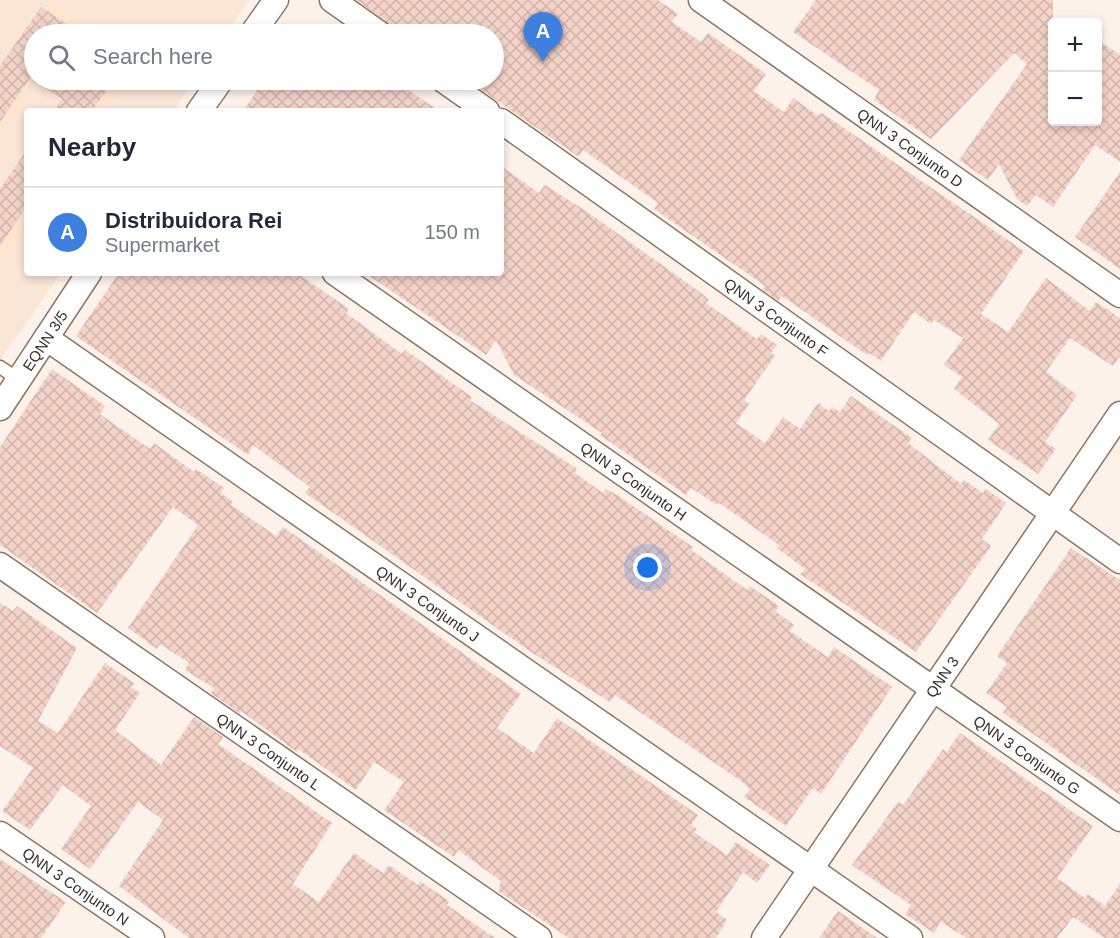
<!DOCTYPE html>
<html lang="en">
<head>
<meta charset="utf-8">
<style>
	body { margin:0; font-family:Helvetica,sans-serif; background:#f2f2f3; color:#1f2937 }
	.controls { position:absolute; right:18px; top:18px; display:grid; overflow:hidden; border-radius:6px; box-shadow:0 3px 9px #0003 }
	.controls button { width:54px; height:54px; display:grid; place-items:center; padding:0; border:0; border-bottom:2px solid #e0e1e3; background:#fff; color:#1f2937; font:30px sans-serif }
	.you { position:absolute; left:648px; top:568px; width:21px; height:21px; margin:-15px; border:4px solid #fff; border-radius:50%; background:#1a73e8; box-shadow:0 0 0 9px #1a73e833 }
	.badge { display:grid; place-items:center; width:39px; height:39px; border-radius:50%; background:#6f5a29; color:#fff; font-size:20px; font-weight:700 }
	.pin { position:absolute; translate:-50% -50px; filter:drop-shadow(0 2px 3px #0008) }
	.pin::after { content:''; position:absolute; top:32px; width:21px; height:18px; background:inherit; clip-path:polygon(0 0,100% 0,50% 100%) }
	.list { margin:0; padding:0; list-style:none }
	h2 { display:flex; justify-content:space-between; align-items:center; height:78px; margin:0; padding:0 24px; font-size:26px }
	h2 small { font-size:20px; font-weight:400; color:#747a83 }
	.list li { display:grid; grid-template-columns:39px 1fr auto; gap:18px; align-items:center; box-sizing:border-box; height:90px; padding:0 24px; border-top:2px solid #e0e1e3 }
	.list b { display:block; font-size:22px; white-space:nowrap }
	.list p { margin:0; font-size:20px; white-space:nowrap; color:#747a83 }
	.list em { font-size:20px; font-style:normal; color:#747a83 }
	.icon { flex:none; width:33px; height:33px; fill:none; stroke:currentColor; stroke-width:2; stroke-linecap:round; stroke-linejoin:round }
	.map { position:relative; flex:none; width:1120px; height:938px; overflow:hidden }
	.search { position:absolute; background:#fff; box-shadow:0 3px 9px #0003; left:24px; top:24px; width:480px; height:66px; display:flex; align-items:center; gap:15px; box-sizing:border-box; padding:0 21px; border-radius:33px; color:#747a83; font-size:22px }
	.panel { position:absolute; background:#fff; box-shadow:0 3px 9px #0003; left:24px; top:108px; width:480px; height:168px; border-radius:6px }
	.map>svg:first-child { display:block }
	.commercial { fill:#fae6d7 }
	.built { fill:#ffe4d0 }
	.building { fill:url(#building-cross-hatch) }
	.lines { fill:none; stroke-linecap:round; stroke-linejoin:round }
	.service-casing { stroke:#8d7563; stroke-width:15 }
	.minor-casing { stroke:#8d7563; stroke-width:27 }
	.service { stroke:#fff; stroke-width:12 }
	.minor { stroke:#fff; stroke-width:24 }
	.labels { text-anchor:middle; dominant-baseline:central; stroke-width:4.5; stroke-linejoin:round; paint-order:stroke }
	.street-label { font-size:15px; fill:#392f27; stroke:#fcf2ea }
</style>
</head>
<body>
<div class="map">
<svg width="1120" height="938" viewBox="0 0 1120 938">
	<defs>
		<pattern id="building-cross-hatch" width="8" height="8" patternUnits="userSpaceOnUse" patternTransform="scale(1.5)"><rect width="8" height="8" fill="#f3d2c8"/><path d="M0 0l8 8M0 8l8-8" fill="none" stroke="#d1b5ac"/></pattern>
	</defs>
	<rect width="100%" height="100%" fill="#fcf2ea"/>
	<!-- commercial -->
	<path class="commercial" d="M 0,0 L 249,0 L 226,34 L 34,34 L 34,80 L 194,80 L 173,111 L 27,111 L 27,273 L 61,273 L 0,360 Z"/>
	<!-- built -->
	<g class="built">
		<path d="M 49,0 L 101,34 L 34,34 L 34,80 L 38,80 L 0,137 L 0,74 Z"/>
		<path d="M 46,80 L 125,80 L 104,111 L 64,111 L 73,97 Z"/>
		<path d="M 27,166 L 27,227 L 4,261 L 0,258 L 0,206 Z"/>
	</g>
	<!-- building -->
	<g class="building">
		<path d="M 357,0 L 658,0 L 678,14 L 672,22 L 701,42 L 708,33 L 766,74 L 754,91 L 784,112 L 793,98 L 817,115 L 822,113 L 1024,251 L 981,314 L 1008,332 L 1046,278 L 1090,311 L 1096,302 L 1120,318 L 1120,356 L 1113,366 L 1070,338 L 1046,372 L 1077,395 L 1045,442 L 1056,449 L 1038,474 L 988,440 L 999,424 L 954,389 L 962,377 L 944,365 L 963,338 L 934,320 L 931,324 L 914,312 L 881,361 L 869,353 L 867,355 L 782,296 L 778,301 L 762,289 L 765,286 L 654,209 L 658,203 L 583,150 L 579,157 L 467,80 L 494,80 L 494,34 L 402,34 Z"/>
		<path d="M 816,0 L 1053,0 L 1053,122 L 1098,122 L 1098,40 L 1120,55 L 1120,162 L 1095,145 L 1053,207 L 1036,195 L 1027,206 L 1017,199 L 999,164 L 988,180 L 959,160 L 1027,64 L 1014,53 L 931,139 L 874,100 L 879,90 L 793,32 Z"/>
		<path d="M 41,7 L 82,34 L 34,34 L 34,72 L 0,122 L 0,66 Z"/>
		<path d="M 32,80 L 114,80 L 92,111 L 54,111 L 62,99 Z"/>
		<path d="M 240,80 L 394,80 L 439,111 L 243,111 L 257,91 Z"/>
		<path d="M 27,150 L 27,206 L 0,246 L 0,189 Z"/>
		<path d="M 501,166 L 539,193 L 545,185 L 586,211 L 700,292 L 709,300 L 706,303 L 757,339 L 761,334 L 777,345 L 771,353 L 775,356 L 744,400 L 749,404 L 736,423 L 765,443 L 783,417 L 800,429 L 818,403 L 829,411 L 832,407 L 840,412 L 851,396 L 912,438 L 908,443 L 961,484 L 964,480 L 983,493 L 986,489 L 1006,503 L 982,539 L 991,546 L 916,652 L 800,574 L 805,569 L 777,548 L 779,545 L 719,503 L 717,505 L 691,488 L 686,495 L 600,435 L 602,433 L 514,375 L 496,340 L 486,355 L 365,273 L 501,273 Z"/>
		<path d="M 1120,172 L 1120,269 L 1075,237 Z"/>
		<path d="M 119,273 L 297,273 L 349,309 L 346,313 L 402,354 L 405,350 L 472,397 L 470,400 L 565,461 L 577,469 L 575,473 L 603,493 L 606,489 L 617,495 L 693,547 L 691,550 L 747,590 L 750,586 L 779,606 L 775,611 L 794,625 L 790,631 L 828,657 L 834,647 L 892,687 L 821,794 L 813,788 L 786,826 L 744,797 L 750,789 L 741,781 L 615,695 L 610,702 L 534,654 L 305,493 L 310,487 L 253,445 L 248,455 L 76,336 Z"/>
		<path d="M 52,369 L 105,406 L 100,414 L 150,449 L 154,443 L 194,472 L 196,469 L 224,488 L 221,493 L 233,502 L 231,505 L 276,536 L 283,527 L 521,694 L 497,728 L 534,753 L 557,718 L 698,815 L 691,825 L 697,829 L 694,832 L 727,855 L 736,842 L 770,865 L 757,883 L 743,872 L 716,912 L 727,920 L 716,938 L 569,938 L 498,891 L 501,881 L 458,850 L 454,857 L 384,810 L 404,782 L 374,762 L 356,790 L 298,749 L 297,752 L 241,711 L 240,714 L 211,693 L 214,688 L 185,670 L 189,663 L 160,644 L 157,649 L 128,628 L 198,525 L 173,507 L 97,613 L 0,545 L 0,447 Z"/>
		<path d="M 1071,548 L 1120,580 L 1120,795 L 1003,713 L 1007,707 L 986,693 L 1007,663 L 997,656 Z"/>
		<path d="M 0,603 L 13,611 L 17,606 L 77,648 L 38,721 L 58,733 L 105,663 L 134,683 L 131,687 L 140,693 L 115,730 L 161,765 L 194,717 L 223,737 L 218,744 L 332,823 L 293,884 L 319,902 L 354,853 L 383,873 L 389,865 L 418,885 L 420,881 L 449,901 L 447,905 L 495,938 L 189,938 L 119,886 L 163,820 L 138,802 L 90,869 L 61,849 L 91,806 L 63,785 L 30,830 L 2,811 L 33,768 L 0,746 Z"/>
		<path d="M 960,733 L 1093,826 L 1057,878 L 1085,898 L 1088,894 L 1105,906 L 1120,884 L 1120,938 L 1105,938 L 1073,917 L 1057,938 L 966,938 L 941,922 L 934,933 L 905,914 L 911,905 L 852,865 L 898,802 L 903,805 L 943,749 L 947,752 Z"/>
		<path d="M 0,859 L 66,902 L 41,938 L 0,938 Z"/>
		<path d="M 838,911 L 877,938 L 819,938 Z"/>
	</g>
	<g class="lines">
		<defs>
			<path id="service" d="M 0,367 L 19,380"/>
			<g id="minor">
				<path d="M 332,0 L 380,34"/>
				<path id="s1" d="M 701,0 L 1120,295"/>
				<path d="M 252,34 L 276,0"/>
				<path d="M 443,80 L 487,111"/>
				<path d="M 199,111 L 221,80"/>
				<path id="s2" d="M 501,121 L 1120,561"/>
				<path id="s3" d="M 335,273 L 1120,819"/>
				<path id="s4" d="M 46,338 L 910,938"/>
				<path id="s5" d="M 0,408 L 89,273"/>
				<path id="s6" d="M 0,565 L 539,938"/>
				<path id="s7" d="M 0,834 L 152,938"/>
				<path id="s8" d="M 764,938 L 1120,414"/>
			</g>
		</defs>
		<!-- service casing -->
		<use href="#service" class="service-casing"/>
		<!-- minor casing -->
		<use href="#minor" class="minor-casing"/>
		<!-- service -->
		<use href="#service" class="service"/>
		<!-- minor -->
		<use href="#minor" class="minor"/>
	</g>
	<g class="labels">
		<!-- street labels -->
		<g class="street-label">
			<text stroke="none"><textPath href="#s1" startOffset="256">QNN 3 Conjunto D</textPath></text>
			<text stroke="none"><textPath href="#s2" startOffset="338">QNN 3 Conjunto F</textPath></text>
			<text stroke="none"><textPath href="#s5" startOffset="81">EQNN 3/5</textPath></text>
			<text stroke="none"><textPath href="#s3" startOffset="364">QNN 3 Conjunto H</textPath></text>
			<text stroke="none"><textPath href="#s4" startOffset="465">QNN 3 Conjunto J</textPath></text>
			<text stroke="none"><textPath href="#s8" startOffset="316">QNN 3</textPath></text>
			<text stroke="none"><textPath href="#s6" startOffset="327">QNN 3 Conjunto L</textPath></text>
			<text stroke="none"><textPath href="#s3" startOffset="843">QNN 3 Conjunto G</textPath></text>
			<text stroke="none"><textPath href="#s7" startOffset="92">QNN 3 Conjunto N</textPath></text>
		</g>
	</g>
</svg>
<div class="controls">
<button>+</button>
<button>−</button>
</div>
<div class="you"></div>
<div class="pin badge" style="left:543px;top:62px;background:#3f7fe0">A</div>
<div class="search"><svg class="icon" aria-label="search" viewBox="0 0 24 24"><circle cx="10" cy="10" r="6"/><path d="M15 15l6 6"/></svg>Search here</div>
<section class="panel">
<h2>Nearby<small></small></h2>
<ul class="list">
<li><span class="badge" style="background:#3f7fe0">A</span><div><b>Distribuidora Rei</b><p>Supermarket</p></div><em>150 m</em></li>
</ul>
</section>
</div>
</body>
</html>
